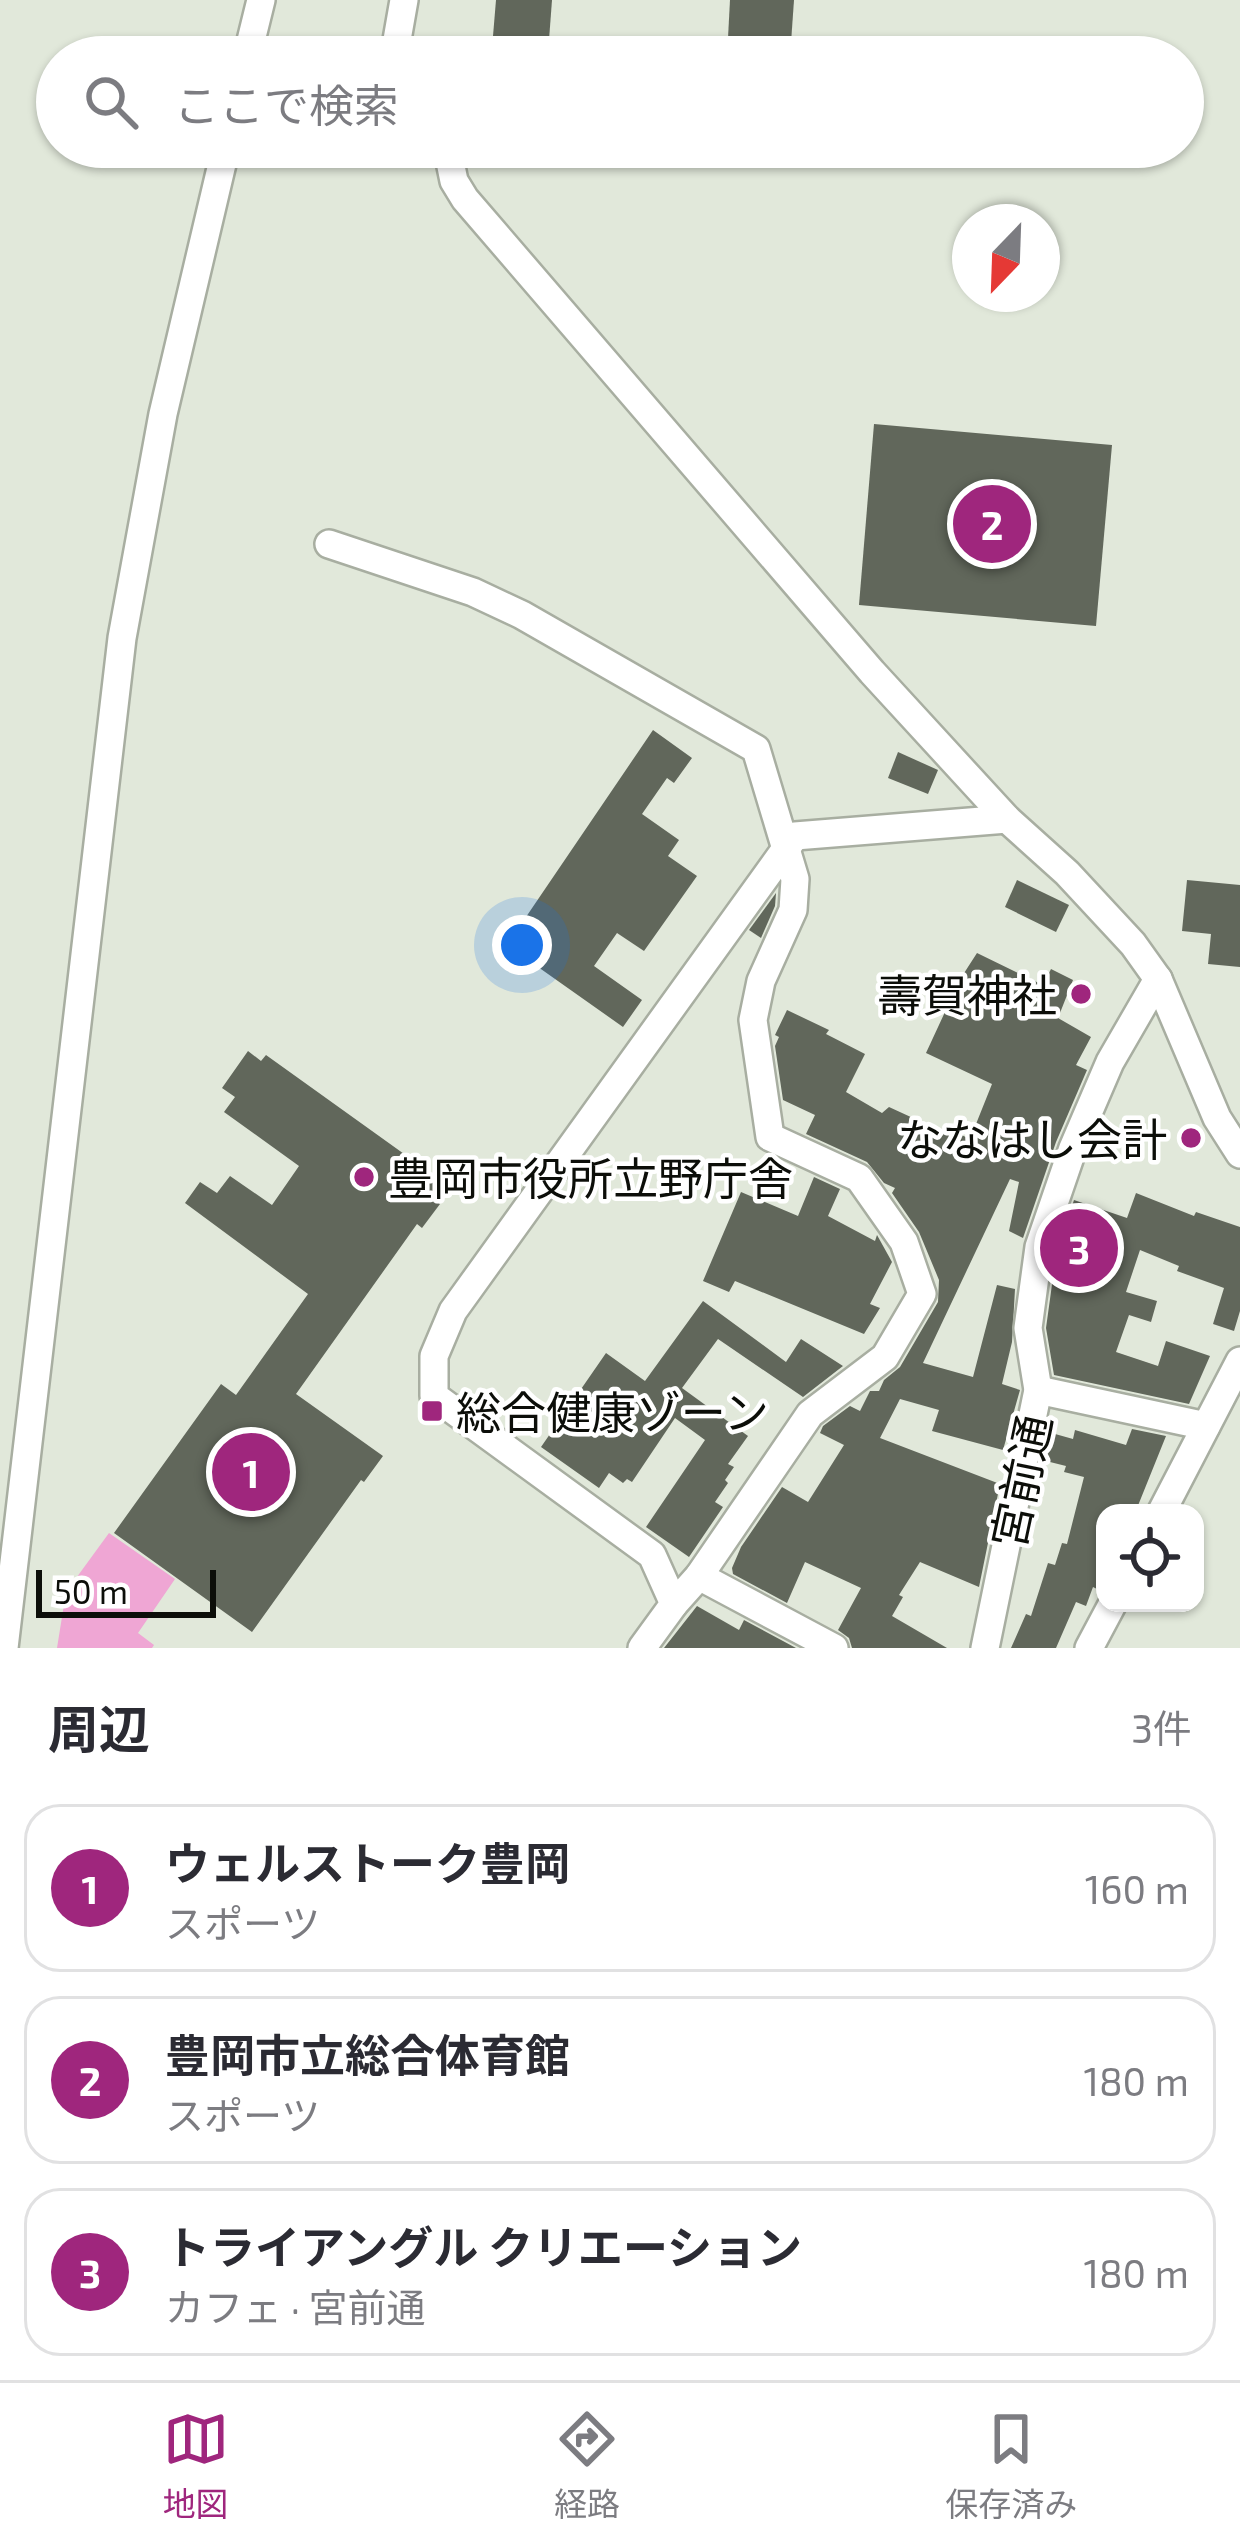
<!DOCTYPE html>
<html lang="ja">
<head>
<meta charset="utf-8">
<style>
	body { margin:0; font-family:"Exo 2","Noto Sans JP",sans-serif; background:#f2f2f3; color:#2b2b33 }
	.controls { position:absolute; right:36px; bottom:36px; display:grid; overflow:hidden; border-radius:24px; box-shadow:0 3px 9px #0004 }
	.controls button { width:108px; height:108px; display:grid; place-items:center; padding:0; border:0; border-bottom:3px solid #e1e1e2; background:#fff; color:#2b2b33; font:60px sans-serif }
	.compass { position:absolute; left:952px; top:204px; width:108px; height:108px; border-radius:50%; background:#fff; box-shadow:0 3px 9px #0004; rotate:203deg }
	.scale { position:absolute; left:36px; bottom:30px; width:180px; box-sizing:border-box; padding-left:12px; border:6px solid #0c0e09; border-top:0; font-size:33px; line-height:42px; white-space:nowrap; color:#0c0e09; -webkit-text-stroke:9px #fff; paint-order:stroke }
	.you { position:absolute; left:522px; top:945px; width:42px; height:42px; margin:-30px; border:9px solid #fff; border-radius:50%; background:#1a73e8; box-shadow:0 0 0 18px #1a73e833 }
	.badge { display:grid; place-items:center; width:78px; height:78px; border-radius:50%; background:#9f267d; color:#fff; font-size:39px; font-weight:700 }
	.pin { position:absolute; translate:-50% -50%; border:6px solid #fff; box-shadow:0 3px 12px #0006 }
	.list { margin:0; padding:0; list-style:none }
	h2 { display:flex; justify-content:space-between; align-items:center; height:156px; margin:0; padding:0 48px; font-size:51px }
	h2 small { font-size:39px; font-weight:400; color:#7c7c81 }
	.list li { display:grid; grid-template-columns:78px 1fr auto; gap:36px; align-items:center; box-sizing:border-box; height:168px; margin:0 24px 24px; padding:0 24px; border:3px solid #e1e1e2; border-radius:36px }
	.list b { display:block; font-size:45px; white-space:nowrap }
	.list p { margin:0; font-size:39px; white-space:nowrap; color:#7c7c81 }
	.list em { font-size:39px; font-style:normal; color:#7c7c81 }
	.icon { flex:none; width:66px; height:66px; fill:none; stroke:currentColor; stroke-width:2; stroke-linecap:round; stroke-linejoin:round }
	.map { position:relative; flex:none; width:1240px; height:1648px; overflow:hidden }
	.search { position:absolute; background:#fff; box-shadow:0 3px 9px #0004; left:36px; right:36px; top:36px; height:132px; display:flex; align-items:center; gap:30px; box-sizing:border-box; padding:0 42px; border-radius:66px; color:#7c7c81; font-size:45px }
	.sheet { height:732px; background:#fff }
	nav { display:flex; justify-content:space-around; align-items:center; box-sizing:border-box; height:168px; border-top:3px solid #e1e1e2; background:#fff; font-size:33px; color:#7c7c81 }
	nav a { display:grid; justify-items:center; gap:6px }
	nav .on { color:#9f267d }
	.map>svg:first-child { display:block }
	.green { fill:#efa6d4 }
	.building { fill:#61675b }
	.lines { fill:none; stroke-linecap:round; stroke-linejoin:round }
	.minor-casing { stroke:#a8aea1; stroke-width:32 }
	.minor { stroke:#fff; stroke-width:27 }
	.poi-dot { fill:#9f267d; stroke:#fff; stroke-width:4.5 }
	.labels { text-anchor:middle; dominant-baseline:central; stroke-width:9; stroke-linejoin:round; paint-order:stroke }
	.poi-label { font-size:45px; fill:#0c0e09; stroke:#fff; text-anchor:end }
	.street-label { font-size:45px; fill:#0c0e09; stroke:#fff }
</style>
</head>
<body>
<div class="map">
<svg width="1240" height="1648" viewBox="0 0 1240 1648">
	<rect width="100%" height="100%" fill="#e1e8da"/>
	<!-- green -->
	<path class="green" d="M 109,1533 L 175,1579 L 138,1633 L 154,1645 L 152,1648 L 57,1648 L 66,1592 Z"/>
	<!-- building -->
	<g class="building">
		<path d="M 496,0 L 552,0 L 549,40 L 493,36 Z"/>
		<path d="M 730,0 L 794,0 L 790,57 L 727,57 Z"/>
		<path d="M 820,147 L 915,147 L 914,168 L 820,162 Z"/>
		<path d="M 874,424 L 1112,445 L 1096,626 L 859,605 Z"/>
		<path d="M 653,730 L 692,758 L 674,783 L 667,778 L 642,814 L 679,840 L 668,856 L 697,876 L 644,951 L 617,933 L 594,966 L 642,1000 L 623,1027 L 507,945 Z"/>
		<path d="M 898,752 L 938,770 L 928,794 L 888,778 Z"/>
		<path d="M 1017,880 L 1069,905 L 1056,932 L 1005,907 Z"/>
		<path d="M 1187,880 L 1240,885 L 1240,967 L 1208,964 L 1211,934 L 1182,931 Z"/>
		<path d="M 776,893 L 775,906 L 761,938 L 749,930 Z"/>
		<path d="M 977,953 L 1043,985 L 1051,969 L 1073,980 L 1058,1018 L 1091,1037 L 1076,1065 L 1087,1070 L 1056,1142 L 1023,1238 L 1009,1231 L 1019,1182 L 1010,1179 L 923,1363 L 973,1377 L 997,1285 L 1015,1289 L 1012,1342 L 1002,1384 L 1020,1390 L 1003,1450 L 932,1431 L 939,1410 L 900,1399 L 880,1438 L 1000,1484 L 979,1587 L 920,1562 L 899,1595 L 903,1597 L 892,1616 L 947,1648 L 852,1648 L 849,1638 L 838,1630 L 861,1588 L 805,1562 L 787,1603 L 733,1574 L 732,1568 L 741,1547 L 782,1487 L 808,1502 L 844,1445 L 820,1433 L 823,1426 L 850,1406 L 860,1411 L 870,1391 L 879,1391 L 884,1380 L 900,1367 L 938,1302 L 939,1280 L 919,1232 L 892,1193 L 895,1188 L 884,1183 L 867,1162 L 806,1134 L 815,1115 L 783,1100 L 775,1046 L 779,1037 L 775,1035 L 787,1010 L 829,1030 L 826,1034 L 865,1054 L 846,1092 L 882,1113 L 889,1107 L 950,1135 L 953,1131 L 970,1139 L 992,1084 L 926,1053 L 951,999 L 948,998 Z"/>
		<path d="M 248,1051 L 261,1061 L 266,1055 L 439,1179 L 436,1183 L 443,1189 L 435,1200 L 440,1204 L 422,1228 L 417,1224 L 296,1394 L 383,1456 L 364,1482 L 361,1480 L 252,1632 L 114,1533 L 221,1384 L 236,1395 L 308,1294 L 185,1203 L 200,1182 L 217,1193 L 230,1176 L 272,1205 L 299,1166 L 224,1112 L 235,1097 L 222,1088 Z"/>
		<path d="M 814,1177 L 840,1189 L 828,1216 L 875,1241 L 877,1235 L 892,1262 L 870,1304 L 880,1308 L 864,1334 L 735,1281 L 729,1292 L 703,1281 L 741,1192 L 798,1216 Z"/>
		<path d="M 1136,1193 L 1194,1216 L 1196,1212 L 1240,1227 L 1240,1311 L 1234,1331 L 1213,1324 L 1224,1288 L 1177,1271 L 1179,1266 L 1140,1250 L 1126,1292 L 1157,1301 L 1151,1322 L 1129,1315 L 1116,1352 L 1158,1366 L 1166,1341 L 1210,1356 L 1189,1404 L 1054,1375 L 1046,1328 L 1054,1270 L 1067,1275 L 1079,1239 L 1063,1233 L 1074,1200 L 1127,1218 Z"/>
		<path d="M 703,1301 L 786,1362 L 801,1339 L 843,1366 L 803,1397 L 718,1339 L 682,1388 L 748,1436 L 728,1464 L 734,1467 L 725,1480 L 728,1483 L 715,1502 L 723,1507 L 689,1557 L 646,1527 L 705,1440 L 675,1418 L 632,1482 L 627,1479 L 623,1483 L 609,1473 L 599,1488 L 541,1447 L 606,1353 L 645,1381 Z"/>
		<path d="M 1132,1429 L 1166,1436 L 1135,1513 L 1105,1513 L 1105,1575 L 1097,1589 L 1093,1587 L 1086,1606 L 1076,1602 L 1056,1648 L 1011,1648 L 1026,1614 L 1031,1616 L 1048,1563 L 1055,1565 L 1062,1543 L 1067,1544 L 1084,1477 L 1064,1472 L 1066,1466 L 1042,1460 L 1048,1432 L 1073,1439 L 1075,1430 L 1126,1445 Z"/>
		<path d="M 697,1606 L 739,1630 L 744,1620 L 796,1648 L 664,1648 Z"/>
	</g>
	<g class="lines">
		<defs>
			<g id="minor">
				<path d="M 247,57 L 261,0"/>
				<path d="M 394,57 L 404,0"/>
				<path d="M 447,147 L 454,181 L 465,199 L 872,672 L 1007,819 L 1067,873 L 1133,944 L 1158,979 L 1217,1118 L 1240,1154"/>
				<path d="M 329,544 L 473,592 L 522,615 L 756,749 L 795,879 L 793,910 L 761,981 L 753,1020 L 770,1137 L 859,1178 L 904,1242 L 922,1294 L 885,1357 L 810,1414 L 699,1576 L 674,1604"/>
				<path d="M 1038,1390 L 1206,1426"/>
				<path d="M 1161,1513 L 1240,1361"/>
				<path d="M 699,1576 L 834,1648"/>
				<path d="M 4,1648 L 122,638 L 163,414 L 226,147"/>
				<path d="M 642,1648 L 674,1604 L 652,1555 L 434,1396 L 434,1356 L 453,1311 L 795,836 L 1007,819"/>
				<path d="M 985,1648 L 1038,1390 L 1028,1328 L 1039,1247 L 1073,1148 L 1110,1062 L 1158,979"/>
				<path d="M 1089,1648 L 1113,1603"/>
			</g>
		</defs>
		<!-- minor casing -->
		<use href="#minor" class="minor-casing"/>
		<!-- minor -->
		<use href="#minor" class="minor"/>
	</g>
	<!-- markers -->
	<g class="poi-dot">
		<circle cx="1081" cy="994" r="12"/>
		<circle cx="1191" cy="1138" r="12"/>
		<circle cx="364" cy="1177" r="12"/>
		<rect x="420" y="1399" width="24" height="24" rx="6"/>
	</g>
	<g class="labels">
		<!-- poi labels -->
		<g class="poi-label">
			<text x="1057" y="994">壽賀神社</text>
			<text x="1167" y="1138">ななはし会計</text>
			<text x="388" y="1177" text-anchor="start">豊岡市役所立野庁舎</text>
			<text x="456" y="1411" text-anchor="start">総合健康ゾーン</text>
		</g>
		<!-- street labels -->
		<g class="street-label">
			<text transform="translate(1020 1481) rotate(-78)">宮前通</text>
		</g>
	</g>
</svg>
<div class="controls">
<button><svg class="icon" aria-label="locate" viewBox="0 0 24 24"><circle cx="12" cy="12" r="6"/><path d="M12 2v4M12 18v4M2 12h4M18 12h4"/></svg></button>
</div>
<svg class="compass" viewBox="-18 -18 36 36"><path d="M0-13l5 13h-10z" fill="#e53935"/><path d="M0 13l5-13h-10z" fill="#7c7c81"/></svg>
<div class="scale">50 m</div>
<div class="you"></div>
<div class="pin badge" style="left:251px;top:1472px">1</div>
<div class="pin badge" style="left:992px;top:524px">2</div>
<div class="pin badge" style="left:1079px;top:1248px">3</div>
<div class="search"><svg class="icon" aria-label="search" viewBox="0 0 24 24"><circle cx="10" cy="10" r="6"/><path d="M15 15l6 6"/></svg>ここで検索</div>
</div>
<section class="sheet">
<h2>周辺<small>3件</small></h2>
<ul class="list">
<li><span class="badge">1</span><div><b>ウェルストーク豊岡</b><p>スポーツ</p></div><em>160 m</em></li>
<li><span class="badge">2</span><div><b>豊岡市立総合体育館</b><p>スポーツ</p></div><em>180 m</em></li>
<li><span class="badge">3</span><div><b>トライアングル クリエーション</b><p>カフェ · 宮前通</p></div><em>180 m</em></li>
</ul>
</section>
<nav>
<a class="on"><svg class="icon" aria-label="map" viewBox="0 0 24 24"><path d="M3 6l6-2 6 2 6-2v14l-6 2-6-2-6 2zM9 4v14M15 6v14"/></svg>地図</a>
<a><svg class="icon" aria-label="directions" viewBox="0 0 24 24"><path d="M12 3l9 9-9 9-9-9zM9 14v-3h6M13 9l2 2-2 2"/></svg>経路</a>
<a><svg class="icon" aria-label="saved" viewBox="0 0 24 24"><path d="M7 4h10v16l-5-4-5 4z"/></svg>保存済み</a>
</nav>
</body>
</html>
